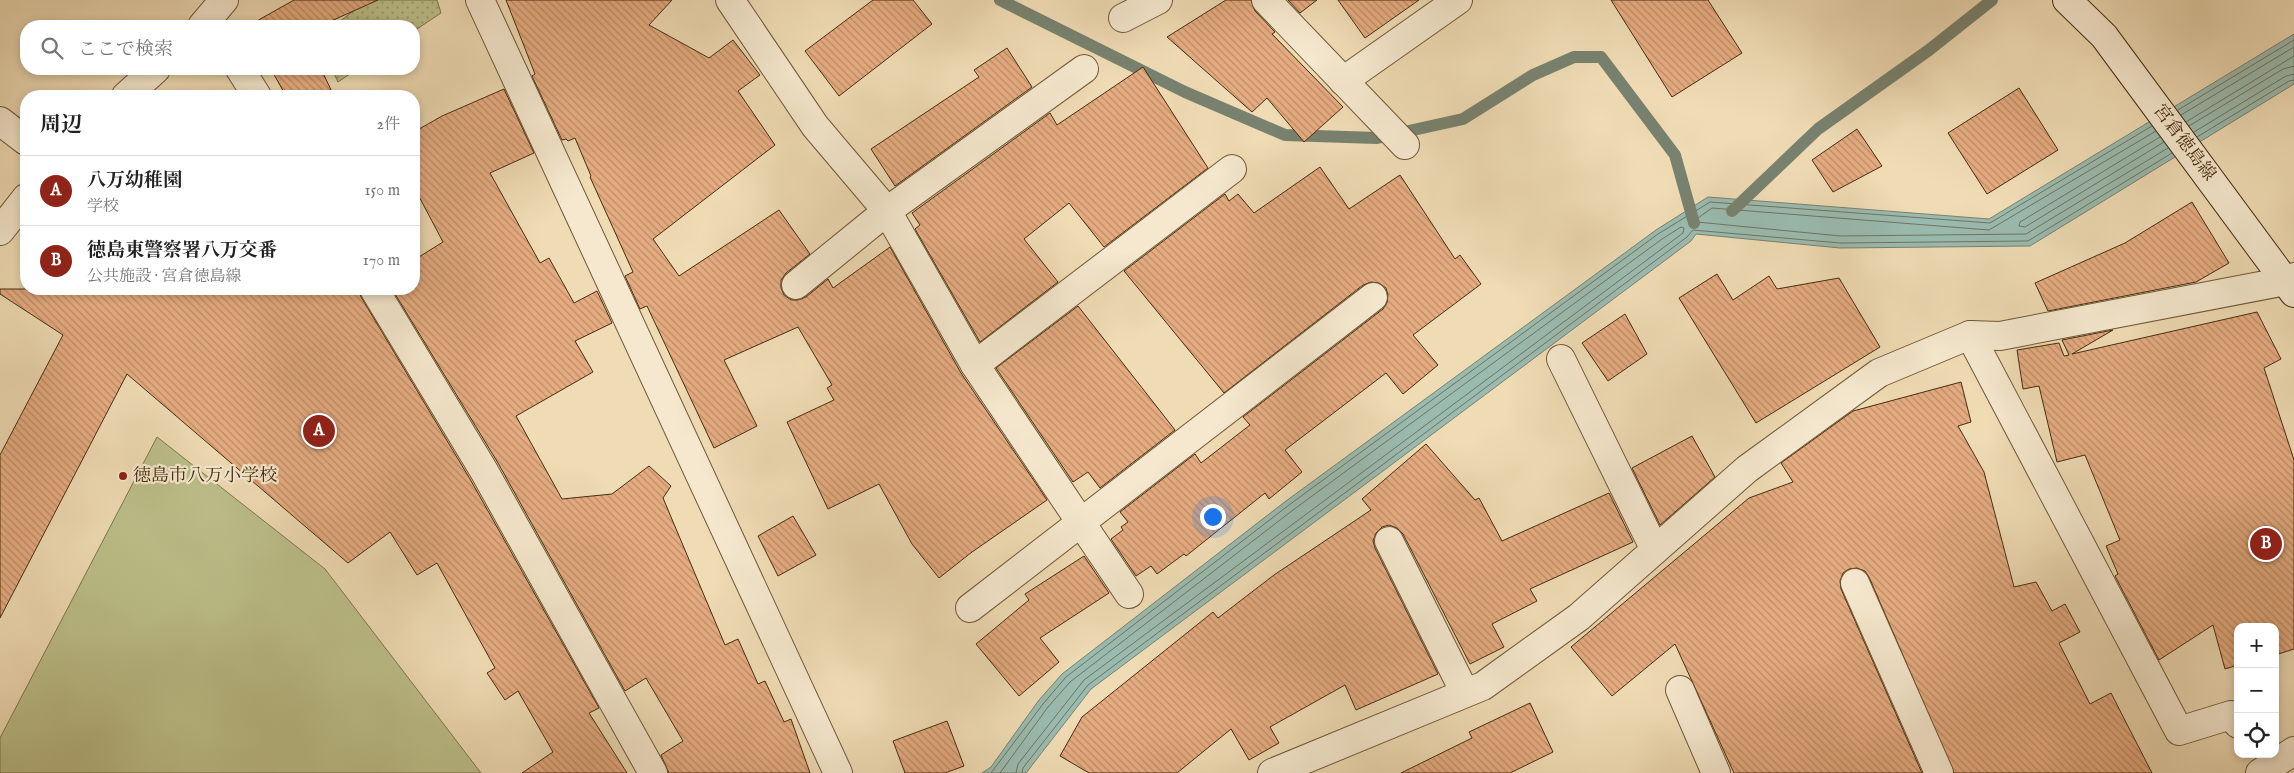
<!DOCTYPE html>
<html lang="ja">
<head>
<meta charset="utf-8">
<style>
	body { margin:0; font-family:"IM FELL English","Noto Serif JP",serif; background:#f6f6f6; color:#222 }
	.controls { position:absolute; right:15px; bottom:15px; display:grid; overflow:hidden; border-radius:10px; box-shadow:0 2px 8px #0003 }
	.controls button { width:45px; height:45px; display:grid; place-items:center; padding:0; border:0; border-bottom:1px solid #e0e0e0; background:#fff; color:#222; font:25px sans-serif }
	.you { position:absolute; left:1212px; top:516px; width:18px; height:18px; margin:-12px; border:4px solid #fff; border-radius:50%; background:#1a73e8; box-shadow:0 0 0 8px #1a73e833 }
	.badge { display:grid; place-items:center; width:32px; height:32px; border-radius:50%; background:#8f2418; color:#fff; font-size:16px; font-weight:700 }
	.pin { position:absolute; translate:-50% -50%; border:2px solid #fff; box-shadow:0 1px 5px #0006 }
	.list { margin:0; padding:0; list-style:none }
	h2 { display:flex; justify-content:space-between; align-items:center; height:65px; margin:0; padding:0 20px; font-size:21px }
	h2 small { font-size:16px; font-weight:400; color:#767676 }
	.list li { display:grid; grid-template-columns:32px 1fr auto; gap:15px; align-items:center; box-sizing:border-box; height:70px; padding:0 20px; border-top:1px solid #e0e0e0 }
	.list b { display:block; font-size:19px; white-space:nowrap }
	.list p { margin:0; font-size:16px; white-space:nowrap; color:#767676 }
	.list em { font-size:16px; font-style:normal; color:#767676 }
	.icon { flex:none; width:28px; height:28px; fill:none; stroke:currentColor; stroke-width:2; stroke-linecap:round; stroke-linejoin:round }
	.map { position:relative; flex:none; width:2294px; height:773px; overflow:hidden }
	.search { position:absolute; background:#fff; box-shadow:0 2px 8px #0003; left:20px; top:20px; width:400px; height:55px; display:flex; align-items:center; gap:12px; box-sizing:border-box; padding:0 18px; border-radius:20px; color:#767676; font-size:19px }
	.panel { position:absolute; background:#fff; box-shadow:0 2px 8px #0003; left:20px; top:90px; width:400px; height:205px; border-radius:20px }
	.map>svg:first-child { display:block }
	.green { fill:url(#green-dots); stroke:#81764c }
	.pitch { fill:#bcbf8a; stroke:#81764c }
	.water { fill:#9abbb0; stroke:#78826f }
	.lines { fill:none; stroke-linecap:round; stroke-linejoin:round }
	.shore { stroke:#70745e; stroke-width:1 }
	.stream { stroke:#78826f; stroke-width:12 }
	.building { fill:url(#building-back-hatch); stroke:#462d0d }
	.minor-casing { stroke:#705837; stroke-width:30 }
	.tertiary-casing { stroke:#705837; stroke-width:30 }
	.secondary-casing { stroke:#462d0d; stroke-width:30 }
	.minor { stroke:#f5e8ce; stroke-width:28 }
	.tertiary { stroke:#f5e8ce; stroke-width:28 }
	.secondary { stroke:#f5e8ce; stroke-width:28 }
	.poi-dot { fill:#8f2418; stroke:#f5e8ce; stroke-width:2 }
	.labels { text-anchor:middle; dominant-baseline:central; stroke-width:4.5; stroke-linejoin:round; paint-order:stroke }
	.street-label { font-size:18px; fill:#462d0d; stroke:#f5e8ce }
	.poi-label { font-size:18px; fill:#462d0d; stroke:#f5e8ce; text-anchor:start }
</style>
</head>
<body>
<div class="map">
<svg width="2294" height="773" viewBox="0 0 2294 773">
	<defs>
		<pattern id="green-dots" width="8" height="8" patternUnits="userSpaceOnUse" patternTransform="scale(1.25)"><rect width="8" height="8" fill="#bcbf8a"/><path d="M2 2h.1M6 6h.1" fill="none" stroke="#9b9c6f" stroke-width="1.8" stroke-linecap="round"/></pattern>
		<pattern id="building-back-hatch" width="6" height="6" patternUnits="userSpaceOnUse" patternTransform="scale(1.25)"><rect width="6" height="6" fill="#e6ac81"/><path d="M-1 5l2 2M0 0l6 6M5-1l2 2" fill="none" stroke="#bc8c68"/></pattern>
	</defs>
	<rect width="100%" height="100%" fill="#efdbb4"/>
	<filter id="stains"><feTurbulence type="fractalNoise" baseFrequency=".004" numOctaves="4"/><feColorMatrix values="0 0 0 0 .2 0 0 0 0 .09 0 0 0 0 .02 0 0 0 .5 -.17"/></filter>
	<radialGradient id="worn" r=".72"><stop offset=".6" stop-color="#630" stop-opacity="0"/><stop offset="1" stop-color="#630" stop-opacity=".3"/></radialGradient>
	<!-- green -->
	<g class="green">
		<path d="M 353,0 L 437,0 L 441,13 L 414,31 L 414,26 L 334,26 L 357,8 Z"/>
		<path d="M 332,69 L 357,69 L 338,82 Z"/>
	</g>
	<!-- pitch -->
	<path class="pitch" d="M 157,437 L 325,569 L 481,773 L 0,773 L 0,738 Z"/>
	<!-- water -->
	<path class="water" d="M 2294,34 L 2294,84 L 2030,246 L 1840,248 L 1696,234 L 1691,241 L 1091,689 L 1026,773 L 982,773 L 991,767 L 1039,700 L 1062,674 L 1286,501 L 1656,230 L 1708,197 L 1989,219 Z"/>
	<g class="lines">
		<!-- shore -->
		<g class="shore">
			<path d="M 2178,110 L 2294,40"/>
			<path d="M 2181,115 L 2294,47"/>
			<path d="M 2186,122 L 2294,56"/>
			<path d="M 2189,126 L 2283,69 L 2294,66"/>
			<path d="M 2156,131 L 1989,230 L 1712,208 L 1695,220 L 1697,222 L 1840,236 L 2026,234 L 2168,148"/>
			<path d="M 2194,132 L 2286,76 L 2294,74"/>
			<path d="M 2160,137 L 2020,222 L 2019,226 L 2025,227 L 2164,142"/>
			<path d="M 2197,137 L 2289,81 L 2294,80"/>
			<path d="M 991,773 L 1043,704 L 1066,677 L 1289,505 L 1658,234 L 1710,202 L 1990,223 L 2152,126"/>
			<path d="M 1000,773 L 1048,707 L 1070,682 L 1293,510 L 1662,239 L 1681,227 L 1684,228 L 1683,233 L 1084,680 L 1018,764 L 1016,773"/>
			<path d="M 1022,773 L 1023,768 L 1088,685 L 1687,237 L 1693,230 L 1840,243 L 2028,241 L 2172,153"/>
		</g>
		<!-- stream -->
		<g class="stream">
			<path d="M 1000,0 L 1185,92 L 1285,135 L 1377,138 L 1463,119 L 1533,75 L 1574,57 L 1601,57 L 1675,155 L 1694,223"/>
			<path d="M 1732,211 L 1818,129 L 1929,50 L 1992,0"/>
		</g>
	</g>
	<!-- building -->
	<g class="building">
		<path d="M 294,0 L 378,0 L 320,26 L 248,26 Z"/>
		<path d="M 506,0 L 672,0 L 649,25 L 709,58 L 733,40 L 760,75 L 738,91 L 775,145 L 653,239 L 679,276 L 779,210 L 810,254 L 786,273 L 781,280 L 781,288 L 784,295 L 791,300 L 798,300 L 806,297 L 828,279 L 833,288 L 890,247 L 961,373 L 1047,500 L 972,552 L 939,578 L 912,544 L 879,484 L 828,509 L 787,422 L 834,400 L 827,388 L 832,385 L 798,327 L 724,360 L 757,426 L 714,448 L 647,306 L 640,309 L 625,276 L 633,272 L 590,177 L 591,176 L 575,138 L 568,141 L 566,139 L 562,140 L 532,76 L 535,74 Z"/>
		<path d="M 873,0 L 913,0 L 932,24 L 839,96 L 805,51 Z"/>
		<path d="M 1226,0 L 1251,0 L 1255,11 L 1275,32 L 1272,34 L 1343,107 L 1304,142 L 1267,98 L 1252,112 L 1167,37 Z"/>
		<path d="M 1288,0 L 1317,0 L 1300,13 Z"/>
		<path d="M 1338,0 L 1419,0 L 1365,38 Z"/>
		<path d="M 1611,0 L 1708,0 L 1742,53 L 1672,97 Z"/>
		<path d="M 1007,48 L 1032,87 L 895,186 L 871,149 L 979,77 L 974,70 Z"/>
		<path d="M 1143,67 L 1208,168 L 1104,247 L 1069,203 L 1024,239 L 1058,282 L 980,342 L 915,229 L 920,225 L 912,213 L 1050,113 L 1057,125 Z"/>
		<path d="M 271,69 L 321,69 L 334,96 L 286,96 Z"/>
		<path d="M 2019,88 L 2058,150 L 1987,194 L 1948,133 Z"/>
		<path d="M 504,89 L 534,153 L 490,173 L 540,263 L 549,258 L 574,303 L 597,291 L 612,323 L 575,341 L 593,372 L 516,416 L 562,499 L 612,494 L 649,466 L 671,486 L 663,498 L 725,645 L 738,639 L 758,684 L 765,681 L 784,722 L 791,719 L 810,773 L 669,773 L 661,755 L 683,741 L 646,678 L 625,691 L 498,463 L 392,289 L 414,289 L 414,260 L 443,242 L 414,187 L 414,132 L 442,116 Z"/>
		<path d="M 1857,129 L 1882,166 L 1833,192 L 1812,160 Z"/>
		<path d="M 1320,167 L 1349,209 L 1400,175 L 1455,259 L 1460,255 L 1481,284 L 1413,335 L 1438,365 L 1403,394 L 1386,373 L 1285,450 L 1302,472 L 1269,499 L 1265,493 L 1186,556 L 1184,554 L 1157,574 L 1151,566 L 1136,576 L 1111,539 L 1123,530 L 1121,527 L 1128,522 L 1120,512 L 1195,454 L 1201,463 L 1250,425 L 1243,417 L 1383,309 L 1387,303 L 1388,295 L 1386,288 L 1379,283 L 1371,282 L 1363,285 L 1224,393 L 1124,271 L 1225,194 L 1229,201 L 1238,194 L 1254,213 Z"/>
		<path d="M 2192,202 L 2229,263 L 2196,282 L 2048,311 L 2035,283 L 2125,243 Z"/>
		<path d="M 1717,274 L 1733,300 L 1769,276 L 1777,289 L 1839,278 L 1880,347 L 1756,423 L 1679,298 Z"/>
		<path d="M 0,289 L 358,289 L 361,297 L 470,479 L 599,708 L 589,713 L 627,773 L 522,773 L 553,752 L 518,691 L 505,700 L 487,673 L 495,668 L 437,563 L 417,575 L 390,532 L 348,563 L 127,374 L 0,618 L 0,455 L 63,335 L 0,294 Z"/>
		<path d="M 1078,306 L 1175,430 L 1100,488 L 1088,472 L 1073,482 L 996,368 Z"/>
		<path d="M 2257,312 L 2281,359 L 2264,368 L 2294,460 L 2294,649 L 2275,655 L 2275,627 L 2238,627 L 2238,665 L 2225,669 L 2213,625 L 2159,660 L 2115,576 L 2118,574 L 2106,546 L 2120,540 L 2085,455 L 2057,462 L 2039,386 L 2023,389 L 2017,350 L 2059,343 L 2064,356 L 2069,355 L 2062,340 L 2113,330 L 2072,354 Z"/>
		<path d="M 1625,314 L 1647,354 L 1608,381 L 1582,343 Z"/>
		<path d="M 1961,382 L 1971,422 L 1958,426 L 1984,472 L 2014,587 L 2036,582 L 2052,611 L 2065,604 L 2080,632 L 2059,643 L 2090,704 L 2111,693 L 2152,773 L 1954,773 L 1869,577 L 1865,571 L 1857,568 L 1849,569 L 1843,573 L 1840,581 L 1841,589 L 1922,773 L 1734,773 L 1675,644 L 1612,696 L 1571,647 L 1749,498 L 1793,482 L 1781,463 L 1853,411 Z"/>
		<path d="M 1692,436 L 1715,477 L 1660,525 L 1632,468 Z"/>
		<path d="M 1426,444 L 1475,500 L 1479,498 L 1502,541 L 1609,493 L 1633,542 L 1530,589 L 1537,601 L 1492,624 L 1504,647 L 1470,664 L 1403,534 L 1397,528 L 1389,525 L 1382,527 L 1376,533 L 1373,541 L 1375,548 L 1438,674 L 1356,710 L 1345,685 L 1270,727 L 1279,743 L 1249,760 L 1231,729 L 1177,773 L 1089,773 L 1060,756 L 1082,717 L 1213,612 L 1218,618 L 1274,575 L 1371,510 L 1362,499 Z"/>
		<path d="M 793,516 L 816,555 L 778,576 L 758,536 Z"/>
		<path d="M 1084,556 L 1109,593 L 1040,638 L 1059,662 L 1019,696 L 976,644 L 1029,600 L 1025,594 Z"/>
		<path d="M 1530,703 L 1553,752 L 1510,773 L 1401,773 L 1472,738 L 1469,732 Z"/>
		<path d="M 947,721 L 964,766 L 945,773 L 905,773 L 893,741 Z"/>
	</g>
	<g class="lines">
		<defs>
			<g id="minor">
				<path d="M 480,0 L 838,773"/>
				<path d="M 730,0 L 815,126 L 887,211 L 975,365 L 1129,594"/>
				<path d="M 1266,0 L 1405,145"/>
				<path d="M 1123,18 L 1158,0"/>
				<path d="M 240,69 L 257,96"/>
				<path d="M 1343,81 L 1458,0"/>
				<path d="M 0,121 L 26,141"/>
				<path d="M 796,285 L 887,211 L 1084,69"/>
				<path d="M 374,289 L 484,471 L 653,773"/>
				<path d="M 1970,335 L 2179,731 L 2231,715 L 2238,724"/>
				<path d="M 1561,359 L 1655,550"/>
				<path d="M 975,365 L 1232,169"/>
				<path d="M 1389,541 L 1465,693"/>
				<path d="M 1855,583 L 1939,773"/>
				<path d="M 970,608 L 1373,297"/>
				<path d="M 1680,690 L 1716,773"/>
				<path d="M 1272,773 L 1483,686 L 1579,617 L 1747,469 L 1879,373 L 1970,335 L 2000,336 L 2286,281 L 2294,277"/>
				<path d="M 2260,773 L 2294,751"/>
			</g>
			<g id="tertiary">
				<path d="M 202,26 L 224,0"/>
				<path d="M 126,96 L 156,69"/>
				<path d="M 0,231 L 26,198"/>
			</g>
			<path id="secondary" d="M 2067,0 L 2104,36 L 2294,293"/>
		</defs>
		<!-- minor casing -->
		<use href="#minor" class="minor-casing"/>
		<!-- tertiary casing -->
		<use href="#tertiary" class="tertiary-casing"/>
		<!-- secondary casing -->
		<use href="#secondary" class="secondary-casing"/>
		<!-- minor -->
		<use href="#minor" class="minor"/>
		<!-- tertiary -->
		<use href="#tertiary" class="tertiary"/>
		<!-- secondary -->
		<use href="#secondary" class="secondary"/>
	</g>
	<!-- markers -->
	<circle class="poi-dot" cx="123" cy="476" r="5"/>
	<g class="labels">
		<!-- street labels -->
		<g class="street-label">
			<text transform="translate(2184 143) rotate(53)">宮倉徳島線</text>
		</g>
		<!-- poi labels -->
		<g class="poi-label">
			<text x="133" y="476">徳島市八万小学校</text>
		</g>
	</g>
	<rect width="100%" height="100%" filter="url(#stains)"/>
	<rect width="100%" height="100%" fill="url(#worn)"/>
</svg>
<div class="controls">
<button>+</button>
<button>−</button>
<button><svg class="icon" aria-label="locate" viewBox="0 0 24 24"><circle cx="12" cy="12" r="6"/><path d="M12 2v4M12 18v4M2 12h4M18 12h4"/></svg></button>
</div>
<div class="you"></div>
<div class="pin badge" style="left:319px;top:431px">A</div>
<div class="pin badge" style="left:2266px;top:544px">B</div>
<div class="search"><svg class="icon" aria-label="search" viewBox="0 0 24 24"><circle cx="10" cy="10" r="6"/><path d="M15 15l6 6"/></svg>ここで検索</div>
<section class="panel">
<h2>周辺<small>2件</small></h2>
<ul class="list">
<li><span class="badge">A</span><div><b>八万幼稚園</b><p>学校</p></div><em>150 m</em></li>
<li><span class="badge">B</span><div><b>徳島東警察署八万交番</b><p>公共施設 · 宮倉徳島線</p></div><em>170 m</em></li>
</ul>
</section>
</div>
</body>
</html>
